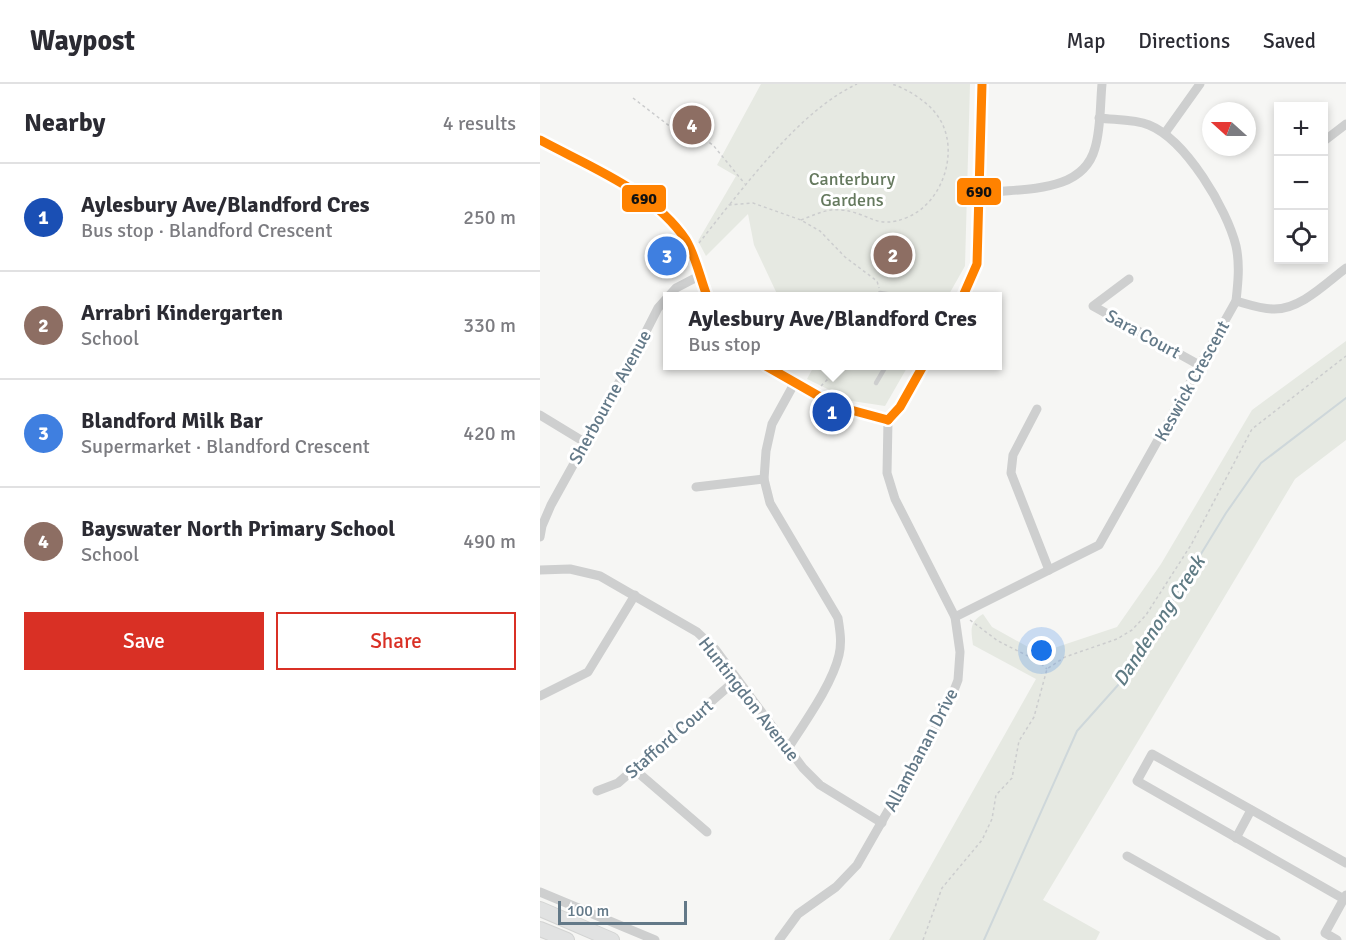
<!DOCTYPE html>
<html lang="en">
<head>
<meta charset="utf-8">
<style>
	body { margin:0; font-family:Signika,sans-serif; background:#f2f2f3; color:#2b2b33 }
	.controls { position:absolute; right:18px; top:18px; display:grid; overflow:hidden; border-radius:0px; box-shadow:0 3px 9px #0003 }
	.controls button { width:54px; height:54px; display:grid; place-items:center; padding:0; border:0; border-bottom:2px solid #e1e1e2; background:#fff; color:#2b2b33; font:30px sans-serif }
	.compass { position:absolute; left:662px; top:18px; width:54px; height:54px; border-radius:50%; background:#fff; box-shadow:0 3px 9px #0003; rotate:291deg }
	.scale { position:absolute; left:18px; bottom:15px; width:129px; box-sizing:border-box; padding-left:6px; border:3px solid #637988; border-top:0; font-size:16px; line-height:21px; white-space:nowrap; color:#637988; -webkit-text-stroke:4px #fff; paint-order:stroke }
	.you { position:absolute; left:502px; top:567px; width:21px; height:21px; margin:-15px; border:4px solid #fff; border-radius:50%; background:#1a73e8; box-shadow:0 0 0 9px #1a73e833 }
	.badge { display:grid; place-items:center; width:39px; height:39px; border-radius:50%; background:#d93025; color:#fff; font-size:20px; font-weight:700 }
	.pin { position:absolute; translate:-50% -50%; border:3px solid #fff; box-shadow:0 2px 6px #0006 }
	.popup { position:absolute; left:123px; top:208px; width:339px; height:78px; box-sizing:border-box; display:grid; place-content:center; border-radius:0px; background:#fff; filter:drop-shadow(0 2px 4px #0005); font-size:20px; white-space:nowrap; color:#7c7c81 }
	.popup b { font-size:22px; color:#2b2b33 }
	.popup::after { content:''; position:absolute; left:50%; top:100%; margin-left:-12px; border:12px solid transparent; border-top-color:#fff }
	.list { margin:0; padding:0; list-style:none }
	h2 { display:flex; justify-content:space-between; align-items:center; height:78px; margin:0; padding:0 24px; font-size:26px }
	h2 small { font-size:20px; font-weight:400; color:#7c7c81 }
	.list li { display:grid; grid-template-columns:39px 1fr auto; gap:18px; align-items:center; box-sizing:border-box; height:108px; padding:0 24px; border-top:2px solid #e1e1e2 }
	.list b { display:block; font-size:22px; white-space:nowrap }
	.list p { margin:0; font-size:20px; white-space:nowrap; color:#7c7c81 }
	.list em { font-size:20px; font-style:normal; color:#7c7c81 }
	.actions { display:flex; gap:12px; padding:18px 24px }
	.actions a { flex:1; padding:14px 0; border:2px solid #d93025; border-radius:0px; text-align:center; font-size:21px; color:#d93025 }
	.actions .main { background:#d93025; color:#fff }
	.icon { flex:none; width:33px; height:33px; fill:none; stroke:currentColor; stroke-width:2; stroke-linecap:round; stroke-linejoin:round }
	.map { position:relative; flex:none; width:806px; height:856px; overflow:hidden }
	header { display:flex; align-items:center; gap:36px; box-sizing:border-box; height:84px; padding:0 30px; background:#fff; border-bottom:2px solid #e1e1e2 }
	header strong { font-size:28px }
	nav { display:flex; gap:33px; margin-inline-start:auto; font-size:21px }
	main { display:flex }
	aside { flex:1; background:#fff }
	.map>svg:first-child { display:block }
	.green { fill:#e6e9e2 }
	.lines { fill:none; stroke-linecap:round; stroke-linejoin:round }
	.stream { stroke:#ced7da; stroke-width:2 }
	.primary-casing { stroke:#d3d4d3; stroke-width:16 }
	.path { stroke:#cccdce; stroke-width:1.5; stroke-dasharray:3 3; stroke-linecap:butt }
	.lane { stroke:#cecfcf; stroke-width:4.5 }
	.street { stroke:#cecfcf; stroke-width:9 }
	.primary { stroke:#e1e2e2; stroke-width:14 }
	.bus-1-casing { stroke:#fff; stroke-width:14 }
	.bus-1 { stroke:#ff8200; stroke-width:9 }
	.labels { text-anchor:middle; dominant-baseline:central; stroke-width:6; stroke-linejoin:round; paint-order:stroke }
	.park-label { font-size:18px; fill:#65795e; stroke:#fff }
	.street-label { font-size:18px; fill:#637988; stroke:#fff }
	.water-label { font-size:20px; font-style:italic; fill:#5f7b84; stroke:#fff }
	.line-badge { stroke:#fff; stroke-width:2 }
	.pale-badge-label { font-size:16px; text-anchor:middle; font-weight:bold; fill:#111 }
</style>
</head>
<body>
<header>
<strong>Waypost</strong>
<nav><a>Map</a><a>Directions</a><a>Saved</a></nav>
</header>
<main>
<aside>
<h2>Nearby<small>4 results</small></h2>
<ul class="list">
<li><span class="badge" style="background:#1a4fb4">1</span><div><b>Aylesbury Ave/Blandford Cres</b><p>Bus stop · Blandford Crescent</p></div><em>250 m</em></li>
<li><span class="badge" style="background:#8d6e63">2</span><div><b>Arrabri Kindergarten</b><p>School</p></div><em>330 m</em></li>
<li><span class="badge" style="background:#3f7fe0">3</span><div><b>Blandford Milk Bar</b><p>Supermarket · Blandford Crescent</p></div><em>420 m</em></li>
<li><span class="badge" style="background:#8d6e63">4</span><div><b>Bayswater North Primary School</b><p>School</p></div><em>490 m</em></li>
</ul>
<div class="actions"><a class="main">Save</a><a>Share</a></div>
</aside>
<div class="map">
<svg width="806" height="856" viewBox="0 0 806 856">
	<rect width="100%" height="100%" fill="#f6f6f4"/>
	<!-- green -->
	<g class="green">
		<path d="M 221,0 L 430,0 L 425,182 L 408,212 L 238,212 L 214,161 L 208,130 L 166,172 L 158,157 L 196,92 L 177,81 Z"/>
		<path d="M 806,257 L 806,356 L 755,395 L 503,816 L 560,848 L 556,856 L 349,856 L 496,595 L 433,561 C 431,546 429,538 443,530 L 452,543 L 508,574 L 514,564 L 577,543 L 621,480 L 712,326 Z"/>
		<path d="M 274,282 L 368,282 L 345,322 L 312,317 L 267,295 Z"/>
	</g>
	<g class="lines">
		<!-- stream -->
		<path class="stream" d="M 444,856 L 537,647 L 587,591 L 686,429 L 721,379 L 806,314"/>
		<defs>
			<g id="primary">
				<path d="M 0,825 L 72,856"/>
				<path d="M 0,845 L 27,856"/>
			</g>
		</defs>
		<!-- primary casing -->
		<use href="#primary" class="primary-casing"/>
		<!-- path -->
		<g class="path">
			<path d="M 93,14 L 136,47 L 161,53 L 173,61 L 205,100"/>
			<path d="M 190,120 C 224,78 268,23 317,0"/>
			<path d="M 261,136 C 274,131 288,124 301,126 C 329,128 336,147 368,133 C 404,118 421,63 397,31 C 387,17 367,5 352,0"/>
			<path d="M 159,159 L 189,121 L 213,119 L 261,136 L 280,147 L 305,173 L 337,197 L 339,204"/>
			<path d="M 314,212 L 315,211"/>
			<path d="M 281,302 L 288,295 L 309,282"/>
			<path d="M 430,536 L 458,557 L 498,577 L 507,585"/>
			<path d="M 383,856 L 402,804 L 442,756 L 452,735 L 456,711 L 472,694 L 479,657 L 494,633 L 507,585 L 525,573 L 577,555 L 592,546 L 606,531 L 651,461 L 712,345 L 806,272"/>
		</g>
		<!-- lane -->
		<g class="lane">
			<path d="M 340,209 L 360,212"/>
			<path d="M 336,299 L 346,282"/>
		</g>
		<!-- street -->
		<g class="street">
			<path d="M 625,49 L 660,0"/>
			<path d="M 0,56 C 45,81 120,112 146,157 C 157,175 160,194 167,212"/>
			<path d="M 784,57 L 806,40"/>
			<path d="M 439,110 C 478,103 542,112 555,64 C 561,44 560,21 562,0"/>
			<path d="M 589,195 L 553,222 L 661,282"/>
			<path d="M 423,212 L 437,180 L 442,0"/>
			<path d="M 696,217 C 707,220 721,225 733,225 C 760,226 786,199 806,184"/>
			<path d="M 226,282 L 296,322 L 348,336"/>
			<path d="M 497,325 L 473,371 L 471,389 L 509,486"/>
			<path d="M 0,331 L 46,359"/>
			<path d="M 156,403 L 224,395"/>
			<path d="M 0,453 L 2,442 L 11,421 L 92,275 L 118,224 L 136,204 L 161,191"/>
			<path d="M 0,486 L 30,485 L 60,492 L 157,548 L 175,565 L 263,684 L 280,701 L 342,739"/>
			<path d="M 415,533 L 559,461 L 696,217 C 698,199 700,180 696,162 C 687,125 646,56 609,41 C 594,35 575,36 559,34"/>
			<path d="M 0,612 L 48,588 L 95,511"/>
			<path d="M 247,666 C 264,639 292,601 299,571 C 302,558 300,547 298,534 L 230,419 L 224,395 L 226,367 L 232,340 L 254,300"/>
			<path d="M 95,686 L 167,748"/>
			<path d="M 57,707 L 78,699 L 197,595"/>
			<path d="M 696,754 L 711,726"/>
			<path d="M 587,772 L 736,856"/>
			<path d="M 0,808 L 115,856"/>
			<path d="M 804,815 L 597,697 L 612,670 L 806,779"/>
			<path d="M 239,856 L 258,830 L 296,803 L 317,781 L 408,622 L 418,596 L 420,568 L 415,533 L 355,415 L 347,389 L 348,336 L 360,323 L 383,282"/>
			<path d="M 797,856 L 785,849 L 806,811"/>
		</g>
		<!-- primary -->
		<use href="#primary" class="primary"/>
		<defs>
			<g id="bus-1">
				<path d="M 0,56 C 50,83 113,107 146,156 C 156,173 160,194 167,212"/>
				<path d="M 423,212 L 437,180 L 442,0"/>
				<path d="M 226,282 L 296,322 L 348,336"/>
				<path d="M 348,336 L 360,323 L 383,282"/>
			</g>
		</defs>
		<!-- bus-1 casing -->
		<use href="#bus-1" class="bus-1-casing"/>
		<!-- bus-1 -->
		<use href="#bus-1" class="bus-1"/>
	</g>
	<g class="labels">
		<!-- park labels -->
		<g class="park-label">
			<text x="312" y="95">Canterbury<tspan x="312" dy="21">Gardens</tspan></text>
		</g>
		<!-- street labels -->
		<g class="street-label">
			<text transform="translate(603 250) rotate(29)">Sara Court</text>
			<text transform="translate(652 297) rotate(-61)">Keswick Crescent</text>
			<text transform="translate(70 313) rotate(-61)">Sherbourne Avenue</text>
			<text transform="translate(209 615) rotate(52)">Huntingdon Avenue</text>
			<text transform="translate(129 655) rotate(-41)">Stafford Court</text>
			<text transform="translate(381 666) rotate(-62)">Allambanan Drive</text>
		</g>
		<!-- water labels -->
		<g class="water-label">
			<text transform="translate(619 537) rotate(-57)">Dandenong Creek</text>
		</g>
	</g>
	<g class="line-badge">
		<rect x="416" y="93" width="46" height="29" rx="6" fill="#ff8200"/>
		<rect x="81" y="100" width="46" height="29" rx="6" fill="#ff8200"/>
	</g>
	<g class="pale-badge-label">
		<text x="439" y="113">690</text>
		<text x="104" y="120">690</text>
	</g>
</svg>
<div class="controls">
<button>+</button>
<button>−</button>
<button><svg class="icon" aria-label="locate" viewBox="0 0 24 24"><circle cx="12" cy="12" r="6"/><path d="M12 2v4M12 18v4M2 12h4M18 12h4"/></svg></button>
</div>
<svg class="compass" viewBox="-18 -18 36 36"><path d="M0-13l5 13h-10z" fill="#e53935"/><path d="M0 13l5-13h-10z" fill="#7c7c81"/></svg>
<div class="scale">100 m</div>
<div class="you"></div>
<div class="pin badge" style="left:292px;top:328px;background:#1a4fb4">1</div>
<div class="popup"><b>Aylesbury Ave/Blandford Cres</b>Bus stop</div>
<div class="pin badge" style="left:353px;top:171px;background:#8d6e63">2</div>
<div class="pin badge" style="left:127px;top:172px;background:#3f7fe0">3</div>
<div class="pin badge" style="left:152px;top:41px;background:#8d6e63">4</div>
</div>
</main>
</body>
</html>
